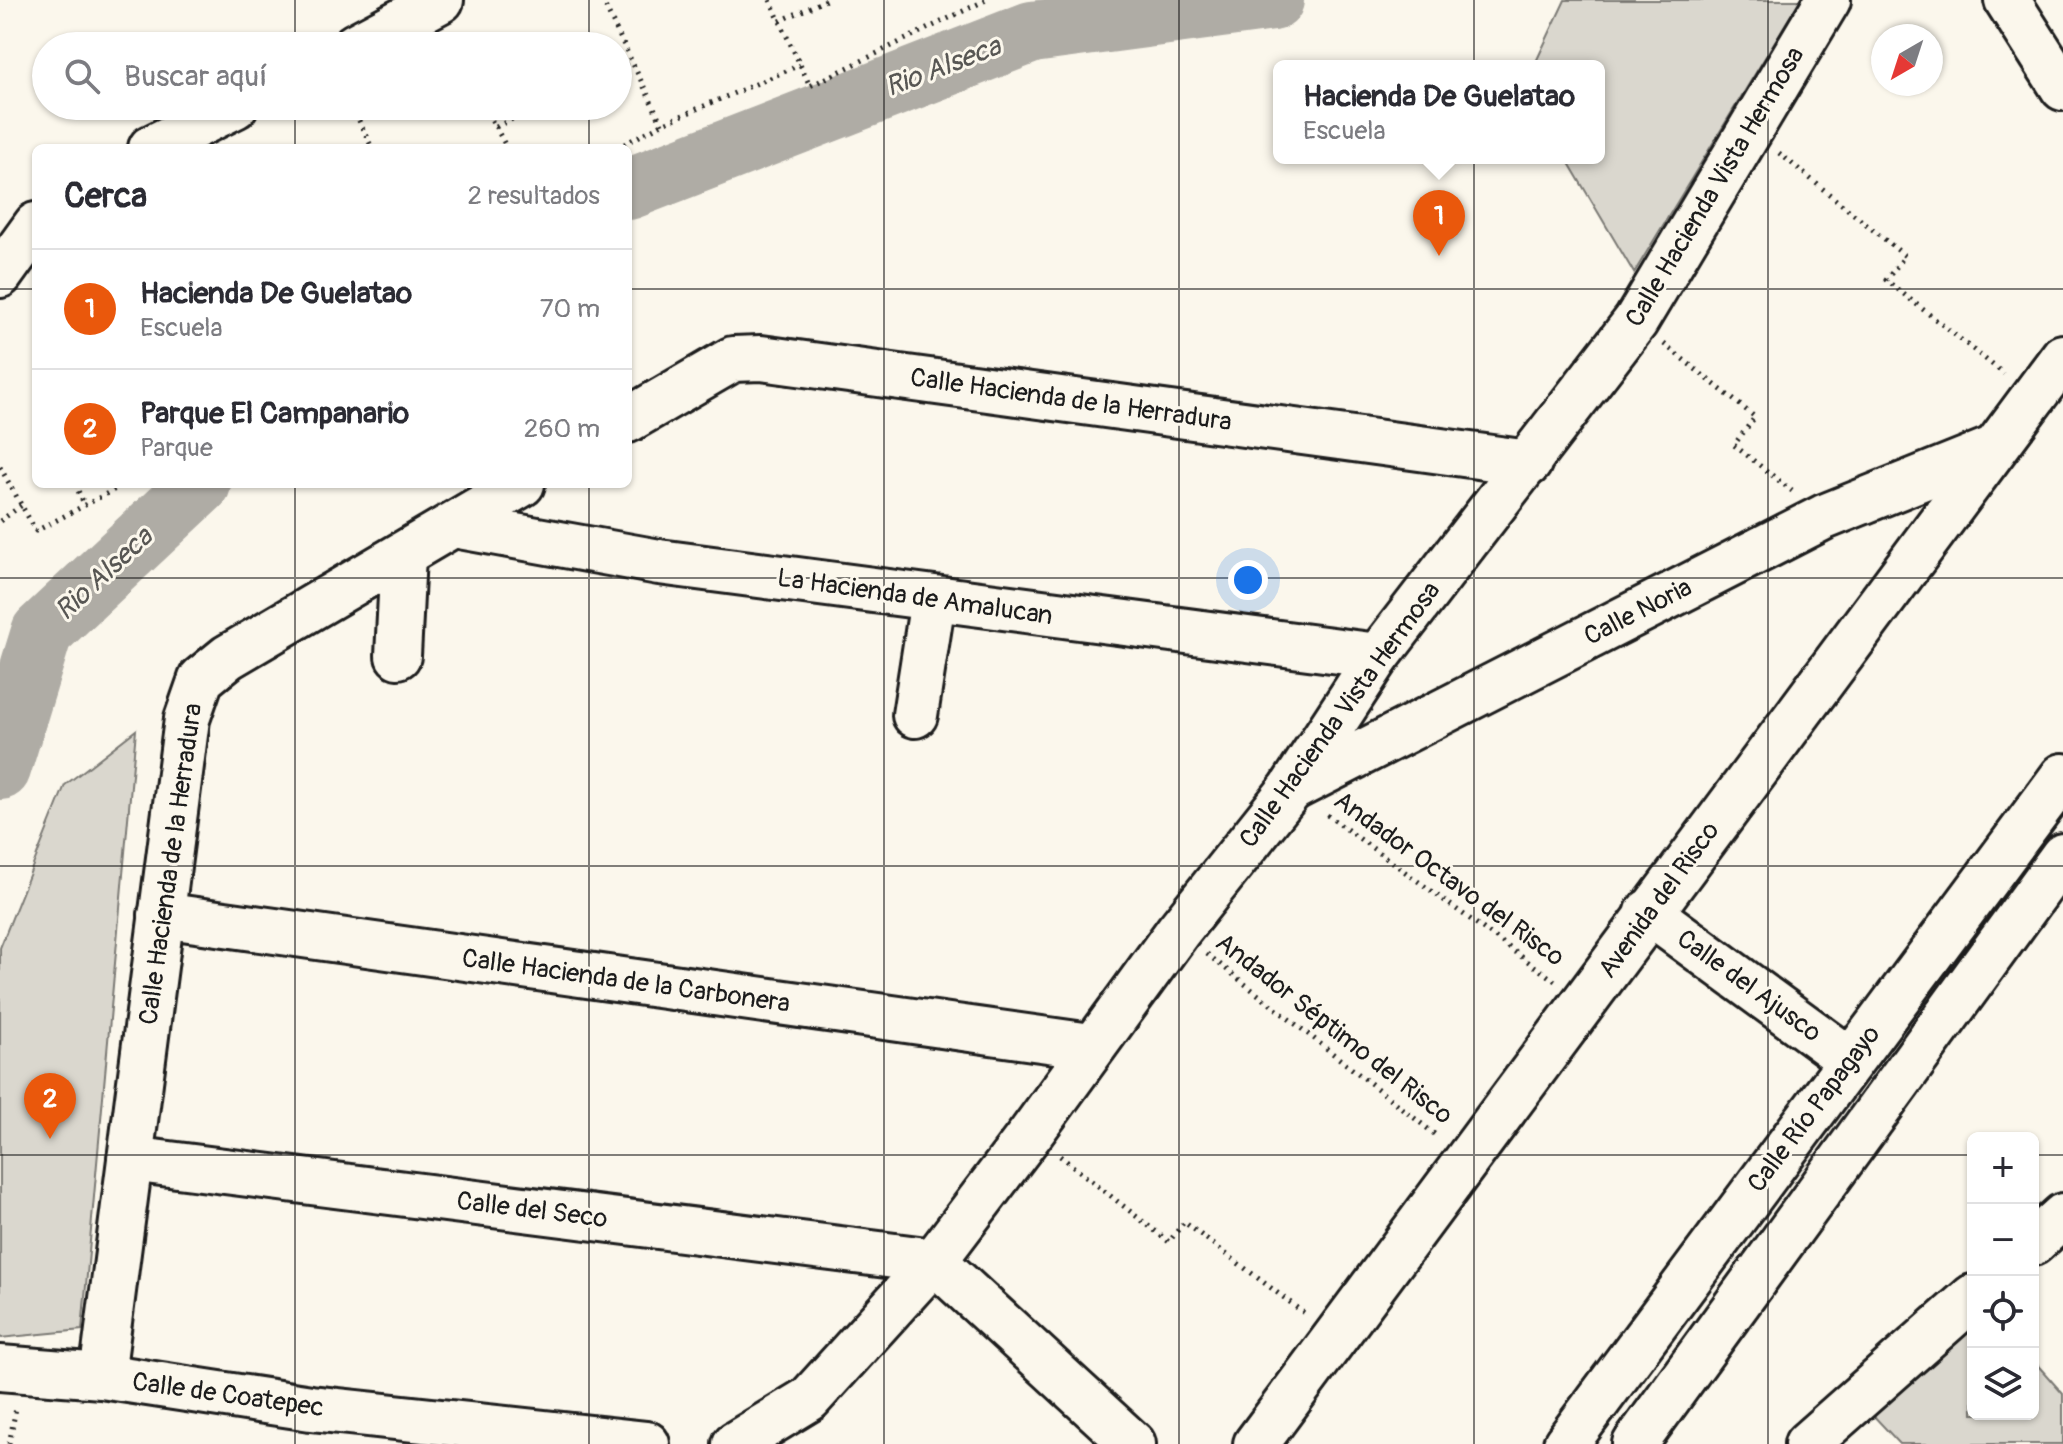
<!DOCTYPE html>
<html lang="es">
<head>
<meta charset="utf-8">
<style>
	body { margin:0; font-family:Pangolin,sans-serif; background:#f2f2f3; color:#2b2b33 }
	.controls { position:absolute; right:24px; bottom:24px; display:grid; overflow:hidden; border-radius:12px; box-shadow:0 2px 6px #0004 }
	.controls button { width:72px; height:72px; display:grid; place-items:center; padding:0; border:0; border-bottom:2px solid #e1e1e2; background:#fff; color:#2b2b33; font:40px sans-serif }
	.compass { position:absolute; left:1871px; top:24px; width:72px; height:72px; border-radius:50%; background:#fff; box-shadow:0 2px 6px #0004; rotate:219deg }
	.you { position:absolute; left:1248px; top:580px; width:28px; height:28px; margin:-20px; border:6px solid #fff; border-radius:50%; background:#1a73e8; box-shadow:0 0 0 12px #1a73e833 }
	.badge { display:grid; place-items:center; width:52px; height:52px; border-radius:50%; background:#ea580c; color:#fff; font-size:26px; font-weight:700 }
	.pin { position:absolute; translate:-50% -66px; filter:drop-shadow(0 2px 4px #0008) }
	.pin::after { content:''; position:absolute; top:42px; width:28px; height:24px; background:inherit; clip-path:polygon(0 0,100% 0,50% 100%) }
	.popup { position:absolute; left:1273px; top:60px; width:332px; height:104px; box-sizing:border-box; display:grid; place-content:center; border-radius:12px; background:#fff; filter:drop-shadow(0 2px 6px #0005); font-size:26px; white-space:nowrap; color:#7c7c81 }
	.popup b { font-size:30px; color:#2b2b33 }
	.popup::after { content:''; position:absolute; left:50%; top:100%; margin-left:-16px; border:16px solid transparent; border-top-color:#fff }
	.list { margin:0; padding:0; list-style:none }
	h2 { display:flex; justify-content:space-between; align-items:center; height:104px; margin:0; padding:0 32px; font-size:34px }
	h2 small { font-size:26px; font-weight:400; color:#7c7c81 }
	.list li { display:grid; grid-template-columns:52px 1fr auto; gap:24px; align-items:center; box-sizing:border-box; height:120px; padding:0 32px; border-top:2px solid #e1e1e2 }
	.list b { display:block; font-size:30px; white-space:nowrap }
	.list p { margin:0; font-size:26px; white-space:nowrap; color:#7c7c81 }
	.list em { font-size:26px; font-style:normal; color:#7c7c81 }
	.icon { flex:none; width:44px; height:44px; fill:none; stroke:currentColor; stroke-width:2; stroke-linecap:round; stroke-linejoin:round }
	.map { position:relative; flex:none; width:2063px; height:1444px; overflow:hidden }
	.search { position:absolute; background:#fff; box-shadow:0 2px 6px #0004; left:32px; top:32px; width:600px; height:88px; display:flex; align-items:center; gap:20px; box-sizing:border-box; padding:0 28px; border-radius:44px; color:#7c7c81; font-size:30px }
	.panel { position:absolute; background:#fff; box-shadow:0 2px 6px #0004; left:32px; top:144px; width:600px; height:344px; border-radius:12px }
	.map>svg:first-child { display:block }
	.green { fill:#dad7ce; stroke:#7b7a75; stroke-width:2 }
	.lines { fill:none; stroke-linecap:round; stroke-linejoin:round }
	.river { stroke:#afaca5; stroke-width:62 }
	.minor-casing { stroke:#1c1c1c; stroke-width:50 }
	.major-casing { stroke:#1c1c1c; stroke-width:50 }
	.path { stroke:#1c1c1c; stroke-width:5; stroke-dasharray:2 6; stroke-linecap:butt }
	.minor { stroke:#fbf7ec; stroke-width:44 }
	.major { stroke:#fbf7ec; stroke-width:44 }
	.grid { fill:none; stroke:#1c1c1c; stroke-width:2; stroke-opacity:0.55 }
	.labels { text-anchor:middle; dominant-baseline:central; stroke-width:6; stroke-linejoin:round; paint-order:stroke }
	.street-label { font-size:26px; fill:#1c1c1c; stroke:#fbf7ec }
	.water-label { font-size:28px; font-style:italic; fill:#575653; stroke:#fbf7ec }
</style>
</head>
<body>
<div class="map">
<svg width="2063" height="1444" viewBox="0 0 2063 1444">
	<rect width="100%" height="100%" fill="#fbf7ec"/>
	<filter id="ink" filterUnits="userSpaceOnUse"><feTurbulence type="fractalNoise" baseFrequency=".0125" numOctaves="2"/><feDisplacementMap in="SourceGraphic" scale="16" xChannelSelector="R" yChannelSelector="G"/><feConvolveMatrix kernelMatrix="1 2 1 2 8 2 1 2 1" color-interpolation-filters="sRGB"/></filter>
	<g filter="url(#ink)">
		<!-- green -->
		<g class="green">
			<path d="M 1565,0 L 1800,0 L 1634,273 L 1566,158 L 1599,158 L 1599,66 L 1534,66 Z"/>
			<path d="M 136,730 L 82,1330 L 0,1338 L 0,948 L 65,785 Z"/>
			<path d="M 1973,1317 L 1973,1414 L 2033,1414 L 2033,1360 L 2063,1394 L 2063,1444 L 1900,1444 L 1870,1412 Z"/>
		</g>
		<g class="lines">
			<!-- river -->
			<g class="river">
				<path d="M 628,189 L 1032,32 L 1273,0"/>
				<path d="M 0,769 L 42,632 L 200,484"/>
			</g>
			<defs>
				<g id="minor">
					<path d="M 2007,0 L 2063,88"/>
					<path d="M 355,46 L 441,0"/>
					<path d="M 151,148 L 235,106"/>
					<path d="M 0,275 L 36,225"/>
					<path d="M 628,420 L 733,359 L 761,358 L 1529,463"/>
					<path d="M 454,525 L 659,562 L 1378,656"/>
					<path d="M 398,656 L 403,555"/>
					<path d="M 915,715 L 933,600"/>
					<path d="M 1293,788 L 1824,517 L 1993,449"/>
					<path d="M 1648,912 L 1850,1060"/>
					<path d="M 161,915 L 1091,1046"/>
					<path d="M 130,1159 L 934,1261 L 1133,1444"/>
					<path d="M 2033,1243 L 2063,1216"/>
					<path d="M 0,1368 L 102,1376 L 311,1408 L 647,1444"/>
					<path d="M 102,1376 L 187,719 L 201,679 L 228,657 L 522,484"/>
					<path d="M 735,1444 L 809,1399 L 934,1261 L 1031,1133 L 1178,931 L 1291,789 L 1378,656 L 1636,321 L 1828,0"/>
					<path d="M 1256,1444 L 2063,357"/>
					<path d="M 1807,1444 L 1973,1297"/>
				</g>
				<g id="major">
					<path d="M 1566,1444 L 2063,776"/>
					<path d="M 1635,1444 L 2063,856"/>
				</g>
			</defs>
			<!-- minor casing -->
			<use href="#minor" class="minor-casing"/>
			<!-- major casing -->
			<use href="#major" class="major-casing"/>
			<!-- path -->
			<g class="path">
				<path d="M 602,0 L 662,124"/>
				<path d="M 770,0 L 810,86 L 986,0"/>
				<path d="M 780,21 L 826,0"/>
				<path d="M 618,67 L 631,61"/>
				<path d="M 352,106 L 372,148"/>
				<path d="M 484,106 L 507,148"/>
				<path d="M 496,127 L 539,106"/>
				<path d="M 617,148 L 662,124 L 800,65"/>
				<path d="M 1779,153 L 1905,256 L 1886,280 L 2004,374"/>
				<path d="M 1664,344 L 1755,417 L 1734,445 L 1792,491"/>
				<path d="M 0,467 L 36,531 L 125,484"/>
				<path d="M 75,484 L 85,506"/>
				<path d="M 0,521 L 22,505"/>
				<path d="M 1327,815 L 1555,981"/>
				<path d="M 1207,954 L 1437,1136"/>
				<path d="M 1060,1156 L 1169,1242 L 1184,1222 L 1304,1313"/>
				<path d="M 9,1444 L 16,1408"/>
			</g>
			<!-- minor -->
			<use href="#minor" class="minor"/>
			<!-- major -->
			<use href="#major" class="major"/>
		</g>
	</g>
	<!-- grid -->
	<path class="grid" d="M 295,0 L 295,46M 589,0 L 589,46M 884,0 L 884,1444M 1179,0 L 1179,1444M 1474,0 L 1474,1444M 1768,0 L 1768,1444M 295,106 L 295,148M 589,106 L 589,148M 0,289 L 36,289M 628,289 L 2063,289M 295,484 L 295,1444M 589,484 L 589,1444M 0,578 L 2063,578M 0,866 L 2063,866M 0,1155 L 1973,1155M 2033,1155 L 2063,1155"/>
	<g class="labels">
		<!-- street labels -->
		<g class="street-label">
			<text transform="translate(1715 187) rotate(-59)">Calle Hacienda Vista Hermosa</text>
			<text transform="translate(1071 400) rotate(8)">Calle Hacienda de la Herradura</text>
			<text transform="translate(915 597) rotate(8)">La Hacienda de Amalucan</text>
			<text transform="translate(1638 612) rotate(-27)">Calle Noria</text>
			<text transform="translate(1340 715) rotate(-54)">Calle Hacienda Vista Hermosa</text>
			<text transform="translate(171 864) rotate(-82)">Calle Hacienda de la Herradura</text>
			<text transform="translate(1449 879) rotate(36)">Andador Octavo del Risco</text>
			<text transform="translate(1659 900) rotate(-54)">Avenida del Risco</text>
			<text transform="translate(626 981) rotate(8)">Calle Hacienda de la Carbonera</text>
			<text transform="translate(1749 986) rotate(36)">Calle del Ajusco</text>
			<text transform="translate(1334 1029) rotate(38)">Andador Séptimo del Risco</text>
			<text transform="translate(1814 1109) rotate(-53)">Calle Río Papagayo</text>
			<text transform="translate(532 1210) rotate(7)">Calle del Seco</text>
			<text transform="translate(228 1395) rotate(8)">Calle de Coatepec</text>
		</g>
		<!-- water labels -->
		<g class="water-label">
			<text transform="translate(943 67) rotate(-21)">Rio Alseca</text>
			<text transform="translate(104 574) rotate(-43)">Rio Alseca</text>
		</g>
	</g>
</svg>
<div class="controls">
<button>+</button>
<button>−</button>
<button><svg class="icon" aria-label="locate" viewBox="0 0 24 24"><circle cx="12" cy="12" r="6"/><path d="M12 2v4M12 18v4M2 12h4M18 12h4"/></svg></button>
<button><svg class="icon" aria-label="layers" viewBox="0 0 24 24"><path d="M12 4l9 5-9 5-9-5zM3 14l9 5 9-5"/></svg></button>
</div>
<svg class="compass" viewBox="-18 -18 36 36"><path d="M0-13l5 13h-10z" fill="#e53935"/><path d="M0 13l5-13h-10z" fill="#7c7c81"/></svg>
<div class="you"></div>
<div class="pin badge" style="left:1439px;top:256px">1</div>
<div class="popup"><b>Hacienda De Guelatao</b>Escuela</div>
<div class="pin badge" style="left:50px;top:1139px">2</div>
<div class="search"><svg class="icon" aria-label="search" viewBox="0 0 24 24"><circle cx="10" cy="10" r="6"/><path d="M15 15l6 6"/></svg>Buscar aquí</div>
<section class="panel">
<h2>Cerca<small>2 resultados</small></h2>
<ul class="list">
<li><span class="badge">1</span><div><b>Hacienda De Guelatao</b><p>Escuela</p></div><em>70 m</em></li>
<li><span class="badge">2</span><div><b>Parque El Campanario</b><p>Parque</p></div><em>260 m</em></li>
</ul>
</section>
</div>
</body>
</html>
